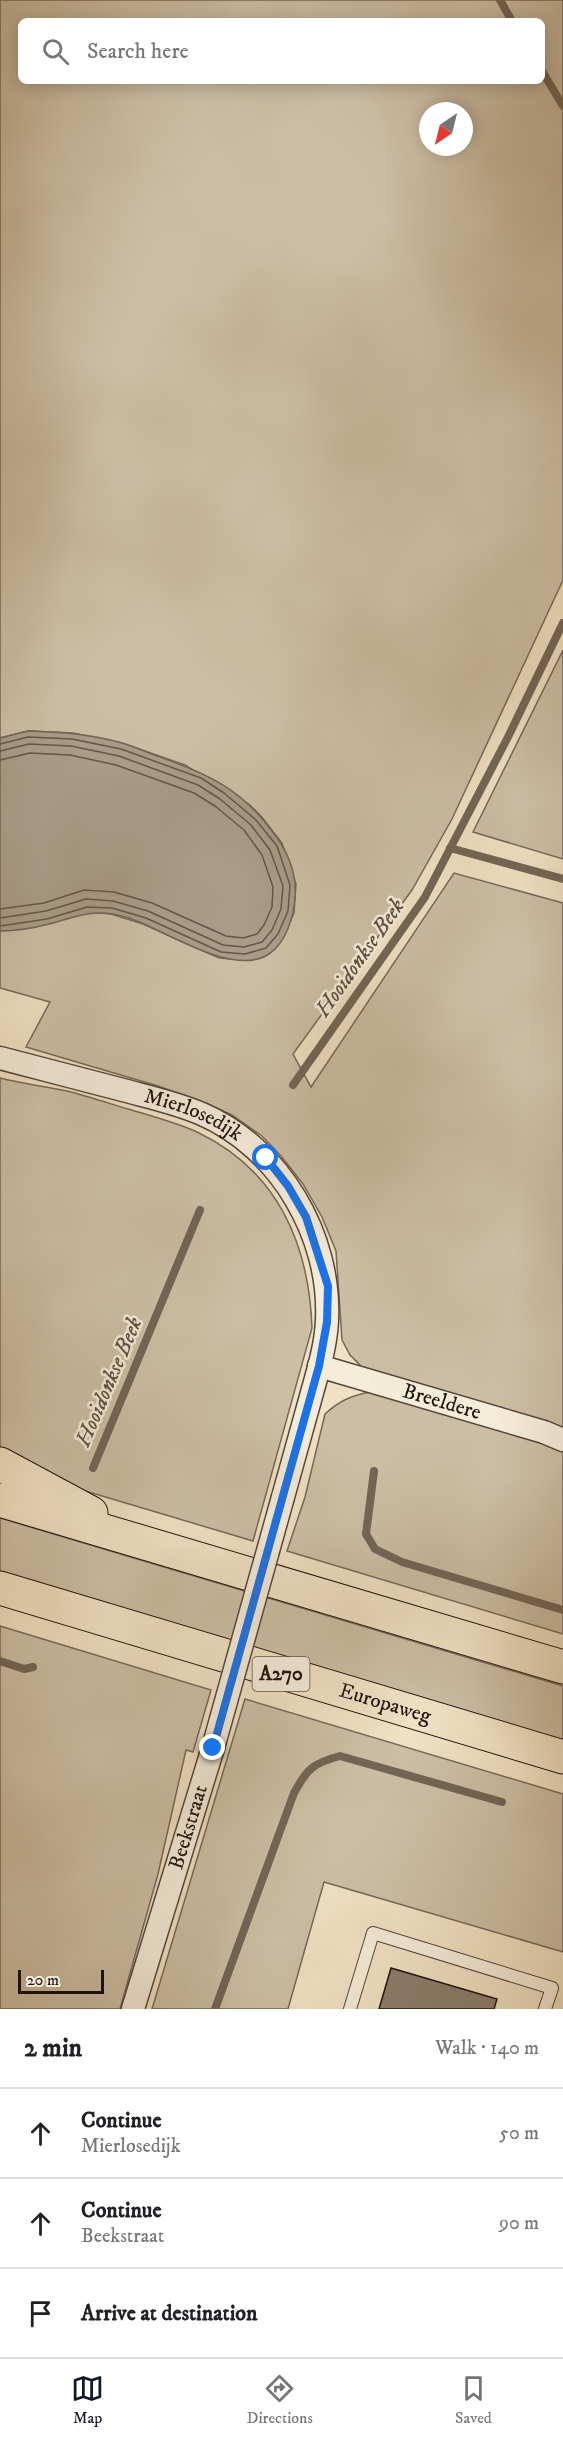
<!DOCTYPE html>
<html lang="en">
<head>
<meta charset="utf-8">
<style>
	body { margin:0; font-family:"IM FELL DW Pica",serif; background:#f6f6f6; color:#202124 }
	.compass { position:absolute; left:419px; top:102px; width:54px; height:54px; border-radius:50%; background:#fff; box-shadow:0 3px 15px #0003; rotate:215deg }
	.scale { position:absolute; left:18px; bottom:15px; width:86px; box-sizing:border-box; padding-left:6px; border:3px solid #1f130d; border-top:0; font-size:16px; line-height:21px; white-space:nowrap; color:#1f130d; -webkit-text-stroke:4px #f5ecd9; paint-order:stroke }
	.stop { position:absolute; width:18px; height:18px; margin:-14px; border:4px solid #1a73e8; border-radius:50%; background:#fff }
	.stop.end { background:#1a73e8; border-color:#fff; box-shadow:0 2px 6px #0008 }
	.list { margin:0; padding:0; list-style:none }
	h2 { display:flex; justify-content:space-between; align-items:center; height:78px; margin:0; padding:0 24px; font-size:26px }
	h2 small { font-size:20px; font-weight:400; color:#757577 }
	.list li { display:grid; grid-template-columns:39px 1fr auto; gap:18px; align-items:center; box-sizing:border-box; height:90px; padding:0 24px; border-top:2px solid #e0e0e0 }
	.list b { display:block; font-size:22px; white-space:nowrap }
	.list p { margin:0; font-size:20px; white-space:nowrap; color:#757577 }
	.list em { font-size:20px; font-style:normal; color:#757577 }
	.icon { flex:none; width:33px; height:33px; fill:none; stroke:currentColor; stroke-width:2; stroke-linecap:round; stroke-linejoin:round }
	.map { position:relative; flex:none; width:563px; height:2009px; overflow:hidden }
	.search { position:absolute; background:#fff; box-shadow:0 3px 15px #0003; left:18px; right:18px; top:18px; height:66px; display:flex; align-items:center; gap:15px; box-sizing:border-box; padding:0 21px; border-radius:9px; color:#757577; font-size:22px }
	.sheet { height:348px; background:#fff }
	nav { display:flex; justify-content:space-around; align-items:center; box-sizing:border-box; height:84px; border-top:2px solid #e0e0e0; background:#fff; font-size:16px; color:#757577 }
	nav a { display:grid; justify-items:center; gap:3px }
	nav .on { color:#111827 }
	.map>svg:first-child { display:block }
	.green { fill:#ccbea5; stroke:#766859; stroke-width:1.5; fill-rule:evenodd }
	.water { fill:#a99b86; stroke:#726556; stroke-width:1.5 }
	.lines { fill:none; stroke-linecap:round; stroke-linejoin:round }
	.shore { stroke:#64574a; stroke-width:1.5 }
	.stream { stroke:#726556; stroke-width:8 }
	.building { fill:#8c7e6c; stroke:#1f130d; stroke-width:1.5 }
	.lane-casing { stroke:#53463b; stroke-width:14 }
	.street-casing { stroke:#53463b; stroke-width:25 }
	.highway-casing { stroke:#1f130d; stroke-width:35 }
	.lane { stroke:#f5ecd9; stroke-width:12 }
	.street { stroke:#f5ecd9; stroke-width:22 }
	.highway { stroke:#f0e1c4; stroke-width:33 }
	.street-bridge-casing { stroke:#53463b; stroke-width:25; stroke-linecap:butt }
	.street-bridge { stroke:#f5ecd9; stroke-width:22 }
	.route { stroke:#1a73e8; stroke-width:8 }
	.labels { text-anchor:middle; dominant-baseline:central; stroke-width:5; stroke-linejoin:round; paint-order:stroke }
	.shield { fill:#f5ecd9; stroke:#5f544a; stroke-width:1.5 }
	.shield-label { font-size:20px; font-weight:bold; fill:#1f130d }
	.street-label { font-size:21px; fill:#1f130d; stroke:#f5ecd9 }
	.water-label { font-size:22px; font-style:italic; fill:#5d5043; stroke:#f5ecd9 }
</style>
</head>
<body>
<div class="map">
<svg width="563" height="2009" viewBox="0 0 563 2009">
	<rect width="100%" height="100%" fill="#f0e1c4"/>
	<filter id="stains"><feTurbulence type="fractalNoise" baseFrequency=".00333" numOctaves="4"/><feColorMatrix values="0 0 0 0 .2 0 0 0 0 .09 0 0 0 0 .02 0 0 0 .5 -.17"/></filter>
	<radialGradient id="worn" r=".72"><stop offset=".6" stop-color="#630" stop-opacity="0"/><stop offset="1" stop-color="#630" stop-opacity=".3"/></radialGradient>
	<!-- green -->
	<g class="green">
		<path d="M 0,0 L 563,0 L 563,580 L 452,819 L 412,890 L 293,1054 L 311,1087 L 454,873 L 563,903 L 563,1432 L 364,1369 L 350,1355 L 342,1340 L 336,1251 L 322,1217 L 303,1184 L 281,1156 L 262,1136 L 232,1115 L 200,1101 L 158,1086 L 26,1047 L 50,1002 L 0,988 L 0,931 L 88,912 L 111,914 L 143,924 L 219,958 L 246,960 L 283,937 L 294,913 L 296,884 L 282,843 L 261,816 L 250,805 L 185,765 L 122,743 L 73,733 L 28,731 L 0,738 ZM 21,21 L 542,21 L 542,81 L 21,81 ZM 428,111 L 464,111 L 464,147 L 428,147 Z"/>
		<path d="M 563,650 L 563,859 L 473,832 Z"/>
		<path d="M 0,1078 C 22,1084 45,1086 67,1091 C 87,1096 108,1103 128,1109 C 151,1116 175,1122 197,1132 C 277,1170 309,1243 312,1328 L 253,1541 L 72,1487 L 0,1455 Z"/>
		<path d="M 371,1392 L 495,1425 L 563,1450 L 563,1634 L 287,1551 L 305,1497 L 325,1414 C 339,1401 352,1395 371,1392 Z"/>
		<path d="M 0,1518 L 563,1686 L 563,1746 L 0,1578 Z"/>
		<path d="M 0,1626 L 211,1690 L 193,1752 L 186,1750 L 158,1874 L 120,2009 L 0,2009 Z"/>
		<path d="M 245,1699 L 563,1794 L 563,1952 L 324,1882 L 288,2009 L 152,2009 Z"/>
	</g>
	<!-- water -->
	<path class="water" d="M 28,731 C 60,732 91,734 122,743 C 135,747 148,753 160,757 C 208,774 241,789 272,831 C 287,850 297,873 295,897 C 294,916 286,943 269,954 C 232,978 166,930 129,918 C 96,907 80,916 49,924 C 34,928 16,931 0,931 L 0,738 Z"/>
	<g class="lines">
		<!-- shore -->
		<g class="shore">
			<path d="M 0,744 L 28,737 L 72,739 L 121,749 L 201,778 L 224,793 L 256,820 L 277,846 L 290,885 L 288,911 L 278,934 L 266,948 L 245,954 L 221,952 L 146,918 L 112,908 L 87,907 L 47,919 L 0,926"/>
			<path d="M 0,751 L 29,744 L 71,746 L 119,756 L 198,785 L 220,799 L 251,825 L 270,850 L 283,886 L 281,909 L 272,930 L 262,942 L 244,947 L 223,945 L 148,911 L 113,901 L 86,899 L 46,911 L 0,918"/>
			<path d="M 0,760 L 30,753 L 70,755 L 116,765 L 194,793 L 215,806 L 244,830 L 262,855 L 273,887 L 272,907 L 264,925 L 257,934 L 243,938 L 226,936 L 152,903 L 114,892 L 84,890 L 44,903 L 0,909"/>
		</g>
		<!-- stream -->
		<g class="stream">
			<path d="M 500,0 L 512,21"/>
			<path d="M 542,71 L 563,106"/>
			<path d="M 450,848 L 563,879"/>
			<path d="M 293,1085 L 425,897 L 508,737 L 563,623"/>
			<path d="M 93,1468 L 200,1210"/>
			<path d="M 374,1471 L 366,1534 L 375,1549 L 402,1562 L 563,1610"/>
			<path d="M 0,1661 L 24,1669 L 33,1667"/>
			<path d="M 215,2009 L 294,1793 C 307,1769 313,1763 340,1756 L 502,1802"/>
		</g>
	</g>
	<!-- building -->
	<path class="building" d="M 391,1968 L 497,1999 L 494,2009 L 379,2009 Z"/>
	<g class="lines">
		<defs>
			<path id="lane" d="M 350,2009 L 373,1933 L 552,1988 L 545,2009"/>
			<g id="street">
				<path id="s1" d="M 0,1058 C 41,1069 82,1079 123,1090 C 149,1097 177,1103 202,1114 C 280,1148 331,1236 327,1320 C 326,1347 317,1374 310,1400 C 301,1432 292,1464 283,1497"/>
				<path id="s2" d="M 319,1366 L 544,1432 L 563,1440"/>
				<path id="s3" d="M 133,2009 L 213,1748"/>
			</g>
			<g id="highway">
				<path d="M 0,1464 L 91,1513"/>
				<path d="M 0,1500 L 563,1667"/>
				<path id="s4" d="M 0,1588 L 563,1757"/>
			</g>
		</defs>
		<!-- lane casing -->
		<use href="#lane" class="lane-casing"/>
		<!-- street casing -->
		<use href="#street" class="street-casing"/>
		<!-- highway casing -->
		<use href="#highway" class="highway-casing"/>
		<!-- lane -->
		<use href="#lane" class="lane"/>
		<!-- street -->
		<use href="#street" class="street"/>
		<!-- highway -->
		<use href="#highway" class="highway"/>
		<defs>
			<path id="street-bridge" d="M 213,1748 L 283,1497"/>
		</defs>
		<!-- street-bridge casing -->
		<use href="#street-bridge" class="street-bridge-casing"/>
		<!-- street-bridge -->
		<use href="#street-bridge" class="street-bridge"/>
	</g>
	<g class="lines">
		<!-- route -->
		<path class="route" d="M 213,1748 L 319,1366 L 327,1322 L 328,1286 L 306,1217 L 288,1186 L 266,1158"/>
	</g>
	<g class="labels">
		<!-- shield labels -->
		<rect class="shield" x="252.5" y="1657" width="57" height="34" rx="4.5"/>
		<g class="shield-label">
			<text x="281" y="1674">A270</text>
		</g>
		<!-- street labels -->
		<g class="street-label">
			<text stroke="none"><textPath href="#s1" startOffset="202">Mierlosedijk</textPath></text>
			<text stroke="none"><textPath href="#s2" startOffset="128">Breeldere</textPath></text>
			<text stroke="none"><textPath href="#s4" startOffset="402">Europaweg</textPath></text>
			<text stroke="none"><textPath href="#s3" startOffset="190">Beekstraat</textPath></text>
		</g>
		<!-- water labels -->
		<g class="water-label">
			<text transform="translate(360 958) rotate(-55)">Hooidonkse Beek</text>
			<text transform="translate(109 1382) rotate(-67)">Hooidonkse Beek</text>
		</g>
	</g>
	<rect width="100%" height="100%" filter="url(#stains)"/>
	<rect width="100%" height="100%" fill="url(#worn)"/>
</svg>
<svg class="compass" viewBox="-18 -18 36 36"><path d="M0-13l5 13h-10z" fill="#e53935"/><path d="M0 13l5-13h-10z" fill="#757577"/></svg>
<div class="scale">20 m</div>
<div class="stop" style="left:266px;top:1158px"></div>
<div class="stop end" style="left:213px;top:1748px"></div>
<div class="search"><svg class="icon" aria-label="search" viewBox="0 0 24 24"><circle cx="10" cy="10" r="6"/><path d="M15 15l6 6"/></svg>Search here</div>
</div>
<section class="sheet">
<h2>2 min<small>Walk · 140 m</small></h2>
<ul class="list">
<li><svg class="icon" aria-label="ahead" viewBox="0 0 24 24"><path d="M12 20V5M6 11l6-6 6 6"/></svg><div><b>Continue</b><p>Mierlosedijk</p></div><em>50 m</em></li>
<li><svg class="icon" aria-label="ahead" viewBox="0 0 24 24"><path d="M12 20V5M6 11l6-6 6 6"/></svg><div><b>Continue</b><p>Beekstraat</p></div><em>90 m</em></li>
<li><svg class="icon" aria-label="arrive" viewBox="0 0 24 24"><path d="M6 21V4h12l-3 4 3 4H6"/></svg><div><b>Arrive at destination</b></div></li>
</ul>
</section>
<nav>
<a class="on"><svg class="icon" aria-label="map" viewBox="0 0 24 24"><path d="M3 6l6-2 6 2 6-2v14l-6 2-6-2-6 2zM9 4v14M15 6v14"/></svg>Map</a>
<a><svg class="icon" aria-label="directions" viewBox="0 0 24 24"><path d="M12 3l9 9-9 9-9-9zM9 14v-3h6M13 9l2 2-2 2"/></svg>Directions</a>
<a><svg class="icon" aria-label="saved" viewBox="0 0 24 24"><path d="M7 4h10v16l-5-4-5 4z"/></svg>Saved</a>
</nav>
</body>
</html>
